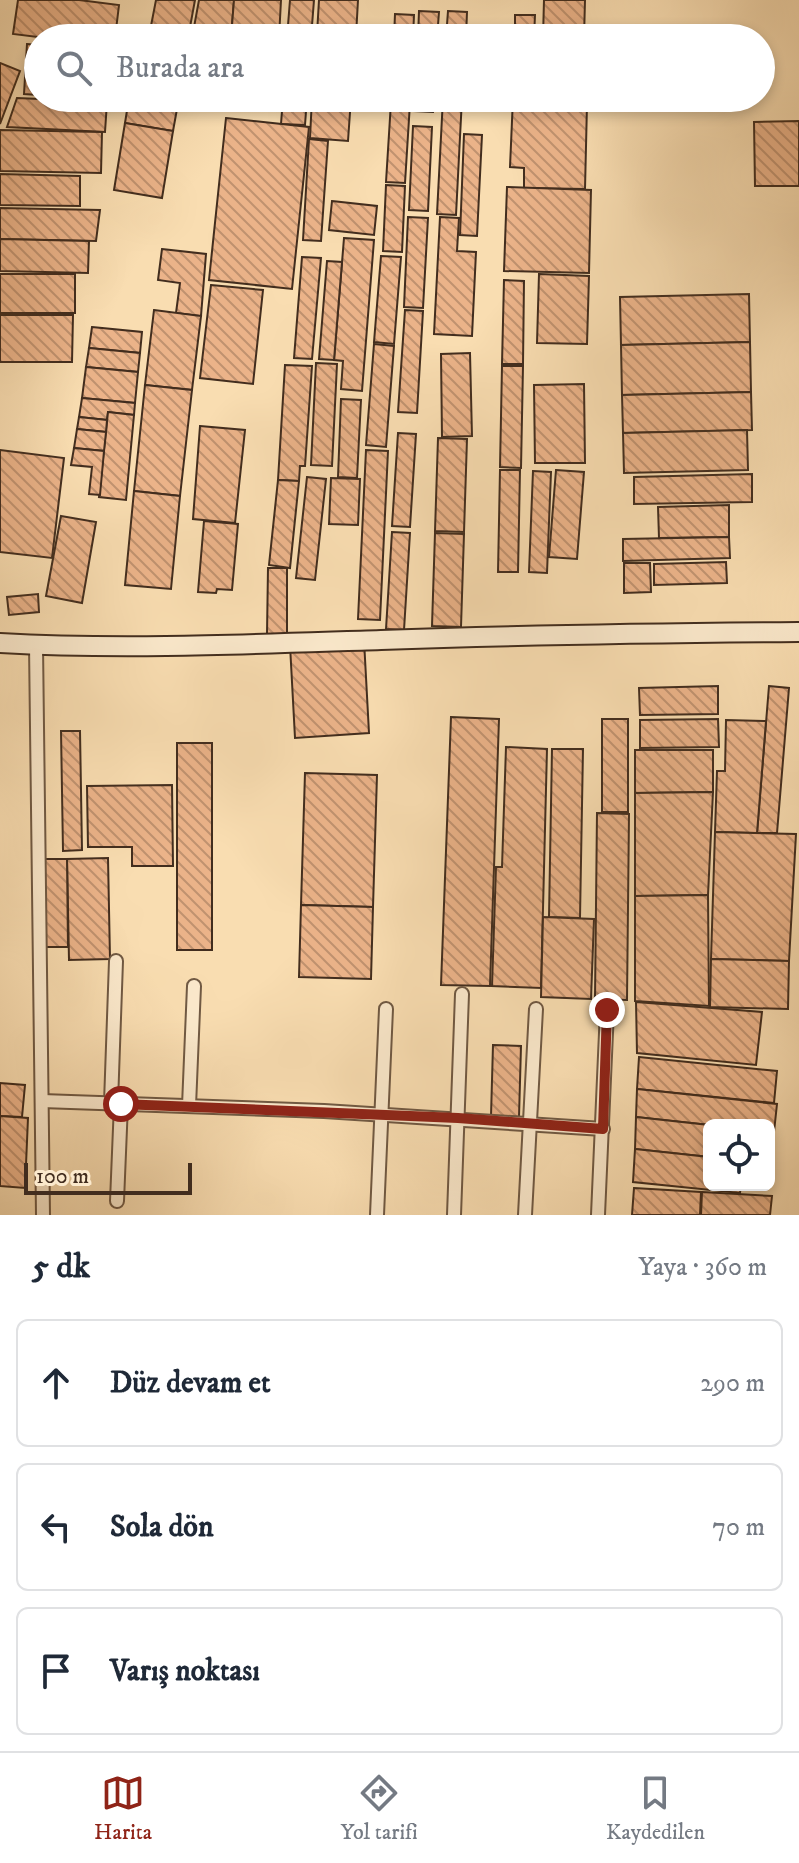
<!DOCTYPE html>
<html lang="tr">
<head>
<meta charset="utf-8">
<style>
	body { margin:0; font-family:"IM FELL DW Pica",serif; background:#f6f6f7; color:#1f2937 }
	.controls { position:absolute; right:24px; bottom:24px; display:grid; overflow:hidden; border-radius:12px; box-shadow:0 4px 12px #0003 }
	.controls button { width:72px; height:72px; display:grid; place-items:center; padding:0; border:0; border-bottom:2px solid #e0e1e3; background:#fff; color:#1f2937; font:40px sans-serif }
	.scale { position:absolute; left:24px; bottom:20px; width:168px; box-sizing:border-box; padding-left:8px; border:4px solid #422d1e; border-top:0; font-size:22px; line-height:28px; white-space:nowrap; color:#422d1e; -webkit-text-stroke:6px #fbe9cc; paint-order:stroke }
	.stop { position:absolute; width:24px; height:24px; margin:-18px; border:6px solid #8f2418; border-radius:50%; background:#fff }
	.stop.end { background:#8f2418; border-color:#fff; box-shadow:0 2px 8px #0008 }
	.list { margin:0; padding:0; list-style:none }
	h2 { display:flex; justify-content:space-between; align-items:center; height:104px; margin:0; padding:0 32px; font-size:34px }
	h2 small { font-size:26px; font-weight:400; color:#747a83 }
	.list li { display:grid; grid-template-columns:52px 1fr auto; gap:24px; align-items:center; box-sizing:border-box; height:128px; margin:0 16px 16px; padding:0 16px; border:2px solid #e0e1e3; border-radius:12px }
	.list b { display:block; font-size:30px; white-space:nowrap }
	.list em { font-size:26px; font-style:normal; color:#747a83 }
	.icon { flex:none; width:44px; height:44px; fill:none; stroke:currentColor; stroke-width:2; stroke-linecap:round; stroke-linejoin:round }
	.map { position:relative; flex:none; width:799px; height:1215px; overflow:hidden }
	.search { position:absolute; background:#fff; box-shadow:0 4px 12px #0003; left:24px; right:24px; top:24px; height:88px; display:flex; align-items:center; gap:20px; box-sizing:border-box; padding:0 28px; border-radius:44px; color:#747a83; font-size:30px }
	.sheet { height:536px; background:#fff }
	nav { display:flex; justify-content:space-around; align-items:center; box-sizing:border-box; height:112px; border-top:2px solid #e0e1e3; background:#fff; font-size:22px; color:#747a83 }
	nav a { display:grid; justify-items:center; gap:4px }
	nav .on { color:#8f2418 }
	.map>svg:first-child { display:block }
	.building { fill:url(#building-back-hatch); stroke:#422d1e; stroke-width:2 }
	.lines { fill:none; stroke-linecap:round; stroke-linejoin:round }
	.street-casing { stroke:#705943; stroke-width:16 }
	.secondary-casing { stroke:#422d1e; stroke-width:22 }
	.street { stroke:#fbe9cc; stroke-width:12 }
	.secondary { stroke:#fbe9cc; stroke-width:18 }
	.route { stroke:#8f2418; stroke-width:10 }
</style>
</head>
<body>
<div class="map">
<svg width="799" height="1215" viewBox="0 0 799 1215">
	<defs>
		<pattern id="building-back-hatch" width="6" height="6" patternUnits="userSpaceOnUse" patternTransform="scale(2)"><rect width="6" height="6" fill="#ebb389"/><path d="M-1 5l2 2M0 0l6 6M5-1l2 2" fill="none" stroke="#c0926f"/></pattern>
	</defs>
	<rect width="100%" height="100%" fill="#f9ddb1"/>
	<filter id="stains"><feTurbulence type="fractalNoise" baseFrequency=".0025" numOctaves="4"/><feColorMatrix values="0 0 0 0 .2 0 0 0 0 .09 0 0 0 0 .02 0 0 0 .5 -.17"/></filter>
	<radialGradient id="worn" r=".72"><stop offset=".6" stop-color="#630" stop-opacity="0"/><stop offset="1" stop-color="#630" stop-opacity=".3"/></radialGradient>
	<!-- building -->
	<g class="building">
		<path d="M 18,0 L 79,0 L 119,5 L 115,38 L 46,38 L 13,34 Z"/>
		<path d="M 156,0 L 195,0 L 188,38 L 137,38 L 138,29 L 150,31 Z"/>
		<path d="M 199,0 L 234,0 L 231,38 L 192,38 Z"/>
		<path d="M 234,0 L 281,0 L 279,38 L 231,38 Z"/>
		<path d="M 290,0 L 314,0 L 311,38 L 287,38 Z"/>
		<path d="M 319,0 L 358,0 L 356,36 L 317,34 Z"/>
		<path d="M 544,0 L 585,0 L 584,38 L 543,38 Z"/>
		<path d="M 419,11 L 439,12 L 437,38 L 418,38 Z"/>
		<path d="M 448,11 L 467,12 L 466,38 L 446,38 Z"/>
		<path d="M 395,14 L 414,15 L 413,38 L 394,38 Z"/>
		<path d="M 515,15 L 535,15 L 534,38 L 515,38 Z"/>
		<path d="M 27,44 L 38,45 L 38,95 L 24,94 Z"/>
		<path d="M 0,63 L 20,71 L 0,124 Z"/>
		<path d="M 17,98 L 107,102 L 105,132 L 7,127 Z"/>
		<path d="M 129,98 L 179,98 L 173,131 L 125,123 Z"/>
		<path d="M 283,98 L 307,98 L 305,125 L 281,124 Z"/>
		<path d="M 312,98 L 351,98 L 348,141 L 310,138 Z"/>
		<path d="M 415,98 L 434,98 L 433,112 L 414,111 Z"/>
		<path d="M 443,98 L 462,98 L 456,215 L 437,214 Z"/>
		<path d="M 513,98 L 561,98 L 561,103 L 587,104 L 585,189 L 524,188 L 524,168 L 510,167 Z"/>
		<path d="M 391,102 L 410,103 L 405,183 L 386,182 Z"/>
		<path d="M 226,118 L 309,127 L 292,289 L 209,280 Z"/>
		<path d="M 799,121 L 799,186 L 755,186 L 754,122 Z"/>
		<path d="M 125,123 L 173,131 L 162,198 L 114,190 Z"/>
		<path d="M 413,126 L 432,127 L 428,211 L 409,210 Z"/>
		<path d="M 0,130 L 102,132 L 101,173 L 0,171 Z"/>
		<path d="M 464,134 L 482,135 L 477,236 L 460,235 Z"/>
		<path d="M 309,139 L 328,141 L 321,241 L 303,240 Z"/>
		<path d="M 0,174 L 80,176 L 80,206 L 0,205 Z"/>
		<path d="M 386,185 L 405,186 L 402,252 L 383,251 Z"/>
		<path d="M 507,187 L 591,190 L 589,273 L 504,271 Z"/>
		<path d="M 332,201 L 377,206 L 374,235 L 329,230 Z"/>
		<path d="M 0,208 L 100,210 L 96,241 L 0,239 Z"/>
		<path d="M 408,217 L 428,218 L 423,308 L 404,307 Z"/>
		<path d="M 440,217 L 459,218 L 457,251 L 476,252 L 472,336 L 434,334 Z"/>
		<path d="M 344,238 L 374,240 L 362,391 L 341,389 L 343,361 L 334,360 Z"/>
		<path d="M 0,239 L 89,241 L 88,273 L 0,271 Z"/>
		<path d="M 162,249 L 206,254 L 201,316 L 176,313 L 180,283 L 158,280 Z"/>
		<path d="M 381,256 L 401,257 L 394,344 L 374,342 Z"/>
		<path d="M 302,257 L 321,258 L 312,359 L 294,358 Z"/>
		<path d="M 327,261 L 342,262 L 334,360 L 319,359 Z"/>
		<rect x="0" y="274" width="75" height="39"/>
		<path d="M 539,274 L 589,276 L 587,344 L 537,343 Z"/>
		<path d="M 504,280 L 524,281 L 523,364 L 502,364 Z"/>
		<path d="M 211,285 L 263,290 L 253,384 L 200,378 Z"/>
		<path d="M 749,294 L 750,342 L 621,345 L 620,297 Z"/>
		<path d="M 154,310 L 201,316 L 192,390 L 145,385 Z"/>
		<path d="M 405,310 L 423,311 L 417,413 L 398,412 Z"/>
		<path d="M 0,315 L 73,315 L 72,362 L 0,362 Z"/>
		<path d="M 92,327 L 142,332 L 140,353 L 89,348 Z"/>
		<path d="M 750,342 L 751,392 L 622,395 L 621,345 Z"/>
		<path d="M 374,344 L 394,346 L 386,447 L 366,445 Z"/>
		<path d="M 89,348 L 140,353 L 138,372 L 86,367 Z"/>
		<path d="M 470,353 L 472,436 L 442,437 L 441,354 Z"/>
		<path d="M 316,363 L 337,364 L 332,466 L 311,465 Z"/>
		<path d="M 285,365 L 312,366 L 305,466 L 300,466 L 299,481 L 278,480 Z"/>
		<path d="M 502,366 L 523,366 L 521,468 L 500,467 Z"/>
		<path d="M 86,367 L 138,372 L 135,403 L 82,398 Z"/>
		<path d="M 584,384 L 585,463 L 535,463 L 534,385 Z"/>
		<path d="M 145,385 L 192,390 L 180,496 L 134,491 Z"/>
		<path d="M 751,392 L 752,430 L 623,433 L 622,395 Z"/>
		<path d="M 82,398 L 135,403 L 134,415 L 108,412 L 107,420 L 79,417 Z"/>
		<path d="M 341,399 L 361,400 L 357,478 L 338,477 Z"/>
		<path d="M 108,412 L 134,415 L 126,500 L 99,497 Z"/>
		<path d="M 79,417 L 107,420 L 106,432 L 77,429 Z"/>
		<path d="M 200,426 L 245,430 L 235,523 L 193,519 Z"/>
		<path d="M 77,429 L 106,432 L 104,451 L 74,448 Z"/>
		<path d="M 747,430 L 748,470 L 624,473 L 623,433 Z"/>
		<path d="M 398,433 L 416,434 L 410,527 L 392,526 Z"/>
		<path d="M 438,438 L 467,439 L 464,532 L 435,531 Z"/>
		<path d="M 74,448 L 104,451 L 100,495 L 89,494 L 92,467 L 71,465 Z"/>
		<path d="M 0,450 L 64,458 L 52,558 L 0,552 Z"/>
		<path d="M 366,450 L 388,451 L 380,620 L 358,619 Z"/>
		<path d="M 500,470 L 520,470 L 518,572 L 498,572 Z"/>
		<path d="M 556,470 L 584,472 L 577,559 L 549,557 Z"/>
		<path d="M 533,471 L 551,472 L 547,573 L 529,572 Z"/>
		<path d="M 752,474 L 752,502 L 634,504 L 634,477 Z"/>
		<path d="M 307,477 L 326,479 L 315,580 L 296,578 Z"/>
		<path d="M 331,478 L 360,479 L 358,525 L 329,524 Z"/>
		<path d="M 278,480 L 299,481 L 290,568 L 269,565 Z"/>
		<path d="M 134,491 L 180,496 L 171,589 L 125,585 Z"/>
		<path d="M 729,505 L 729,537 L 659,538 L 658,507 Z"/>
		<path d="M 61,516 L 96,522 L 82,603 L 46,596 Z"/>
		<path d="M 204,521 L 238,524 L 232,590 L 217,589 L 216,593 L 198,592 Z"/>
		<path d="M 392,532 L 410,533 L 404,630 L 386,629 Z"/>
		<path d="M 435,533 L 464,534 L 461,627 L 432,626 Z"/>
		<path d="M 729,537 L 730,558 L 623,561 L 623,539 Z"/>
		<path d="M 726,562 L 727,583 L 654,585 L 654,564 Z"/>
		<path d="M 624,563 L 650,563 L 651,592 L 624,593 Z"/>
		<path d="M 268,568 L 287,568 L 287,634 L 267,634 Z"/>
		<path d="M 38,594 L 39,612 L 9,615 L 7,597 Z"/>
		<path d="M 364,640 L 369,733 L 295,738 L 290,645 Z"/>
		<path d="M 718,686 L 718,714 L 640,715 L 639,688 Z"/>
		<path d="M 769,686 L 789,688 L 777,833 L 757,833 Z"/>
		<path d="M 451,717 L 499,719 L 490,986 L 441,985 Z"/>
		<rect x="602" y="719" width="26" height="93"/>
		<path d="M 718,719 L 719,747 L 640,748 L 640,720 Z"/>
		<path d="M 726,720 L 766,721 L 757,833 L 715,832 L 717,771 L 725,771 Z"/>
		<path d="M 61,731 L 80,731 L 82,850 L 63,851 Z"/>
		<rect x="177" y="743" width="35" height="207"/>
		<path d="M 506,747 L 547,749 L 541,988 L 492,986 L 496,867 L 502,867 Z"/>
		<path d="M 552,749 L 583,749 L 580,918 L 549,917 Z"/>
		<path d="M 635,750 L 713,750 L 713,792 L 635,793 Z"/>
		<path d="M 305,773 L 377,775 L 373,907 L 301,905 Z"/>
		<path d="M 172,785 L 173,866 L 132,866 L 132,847 L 88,847 L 87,786 Z"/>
		<path d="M 713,792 L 708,895 L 635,896 L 635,793 Z"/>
		<path d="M 597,813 L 629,814 L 627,1000 L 595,999 Z"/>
		<path d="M 715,832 L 796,834 L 789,961 L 711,959 Z"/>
		<path d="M 108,858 L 110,959 L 69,960 L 67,859 Z"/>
		<path d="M 44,859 L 67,859 L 68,947 L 46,947 Z"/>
		<path d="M 708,895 L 709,1006 L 635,1001 L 635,896 Z"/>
		<path d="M 301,905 L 373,907 L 371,979 L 299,977 Z"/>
		<path d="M 543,917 L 594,919 L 591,999 L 541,997 Z"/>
		<path d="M 711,959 L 789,961 L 788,1009 L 710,1007 Z"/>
		<path d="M 636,1002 L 762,1012 L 756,1065 L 637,1053 Z"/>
		<path d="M 493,1045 L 521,1046 L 519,1117 L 491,1116 Z"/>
		<path d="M 639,1057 L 777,1071 L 774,1103 L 637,1089 Z"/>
		<path d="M 0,1083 L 25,1085 L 22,1117 L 0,1116 Z"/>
		<path d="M 637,1089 L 777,1104 L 774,1132 L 769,1131 L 769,1125 L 709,1125 L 636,1117 Z"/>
		<path d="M 0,1116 L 28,1118 L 25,1188 L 0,1186 Z"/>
		<path d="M 636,1117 L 709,1125 L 709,1157 L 635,1149 Z"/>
		<path d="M 635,1149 L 709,1157 L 709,1185 L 741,1185 L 740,1193 L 633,1182 Z"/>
		<path d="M 634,1188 L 701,1192 L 700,1215 L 632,1215 Z"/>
		<path d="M 702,1192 L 772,1196 L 770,1215 L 701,1215 Z"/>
	</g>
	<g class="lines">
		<defs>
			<g id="street">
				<path d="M 36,645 L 43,1215"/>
				<path d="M 42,1101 L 324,1111 L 603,1129"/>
				<path d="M 111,1103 L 116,961"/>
				<path d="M 189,1106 L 194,986"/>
				<path d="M 117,1201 L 121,1104"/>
				<path d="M 377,1215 L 386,1009"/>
				<path d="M 454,1215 L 462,994"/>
				<path d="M 525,1215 L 536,1009"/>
				<path d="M 598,1215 L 607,1010"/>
			</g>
			<path id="secondary" d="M 0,643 C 126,650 255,644 381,640 C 521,635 660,633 799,632"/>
		</defs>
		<!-- street casing -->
		<use href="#street" class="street-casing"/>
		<!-- secondary casing -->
		<use href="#secondary" class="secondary-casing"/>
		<!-- street -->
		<use href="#street" class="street"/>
		<!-- secondary -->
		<use href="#secondary" class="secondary"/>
	</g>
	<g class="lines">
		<!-- route -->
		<path class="route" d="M 121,1104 L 458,1118 L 603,1129 L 607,1010"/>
	</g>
	<rect width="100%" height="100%" filter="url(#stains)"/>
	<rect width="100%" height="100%" fill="url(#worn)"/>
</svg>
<div class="controls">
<button><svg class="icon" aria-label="locate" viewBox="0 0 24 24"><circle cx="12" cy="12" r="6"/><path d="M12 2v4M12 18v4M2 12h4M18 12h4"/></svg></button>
</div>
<div class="scale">100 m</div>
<div class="stop" style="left:121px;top:1104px"></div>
<div class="stop end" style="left:607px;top:1010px"></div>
<div class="search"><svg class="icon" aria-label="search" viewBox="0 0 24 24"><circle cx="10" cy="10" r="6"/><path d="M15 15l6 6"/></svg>Burada ara</div>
</div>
<section class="sheet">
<h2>5 dk<small>Yaya · 360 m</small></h2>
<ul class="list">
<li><svg class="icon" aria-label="ahead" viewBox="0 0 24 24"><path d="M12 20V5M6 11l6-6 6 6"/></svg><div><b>Düz devam et</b></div><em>290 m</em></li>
<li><svg class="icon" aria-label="left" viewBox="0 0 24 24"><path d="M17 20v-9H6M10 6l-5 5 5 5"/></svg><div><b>Sola dön</b></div><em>70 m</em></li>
<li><svg class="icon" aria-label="arrive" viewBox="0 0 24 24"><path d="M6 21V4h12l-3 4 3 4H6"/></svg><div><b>Varış noktası</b></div></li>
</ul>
</section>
<nav>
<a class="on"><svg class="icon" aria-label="map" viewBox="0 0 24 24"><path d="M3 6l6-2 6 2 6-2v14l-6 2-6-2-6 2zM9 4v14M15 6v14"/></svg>Harita</a>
<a><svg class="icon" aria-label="directions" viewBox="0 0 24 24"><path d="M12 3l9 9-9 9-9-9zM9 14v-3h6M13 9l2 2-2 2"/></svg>Yol tarifi</a>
<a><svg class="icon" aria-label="saved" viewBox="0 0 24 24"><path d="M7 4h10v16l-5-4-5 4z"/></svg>Kaydedilen</a>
</nav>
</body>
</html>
